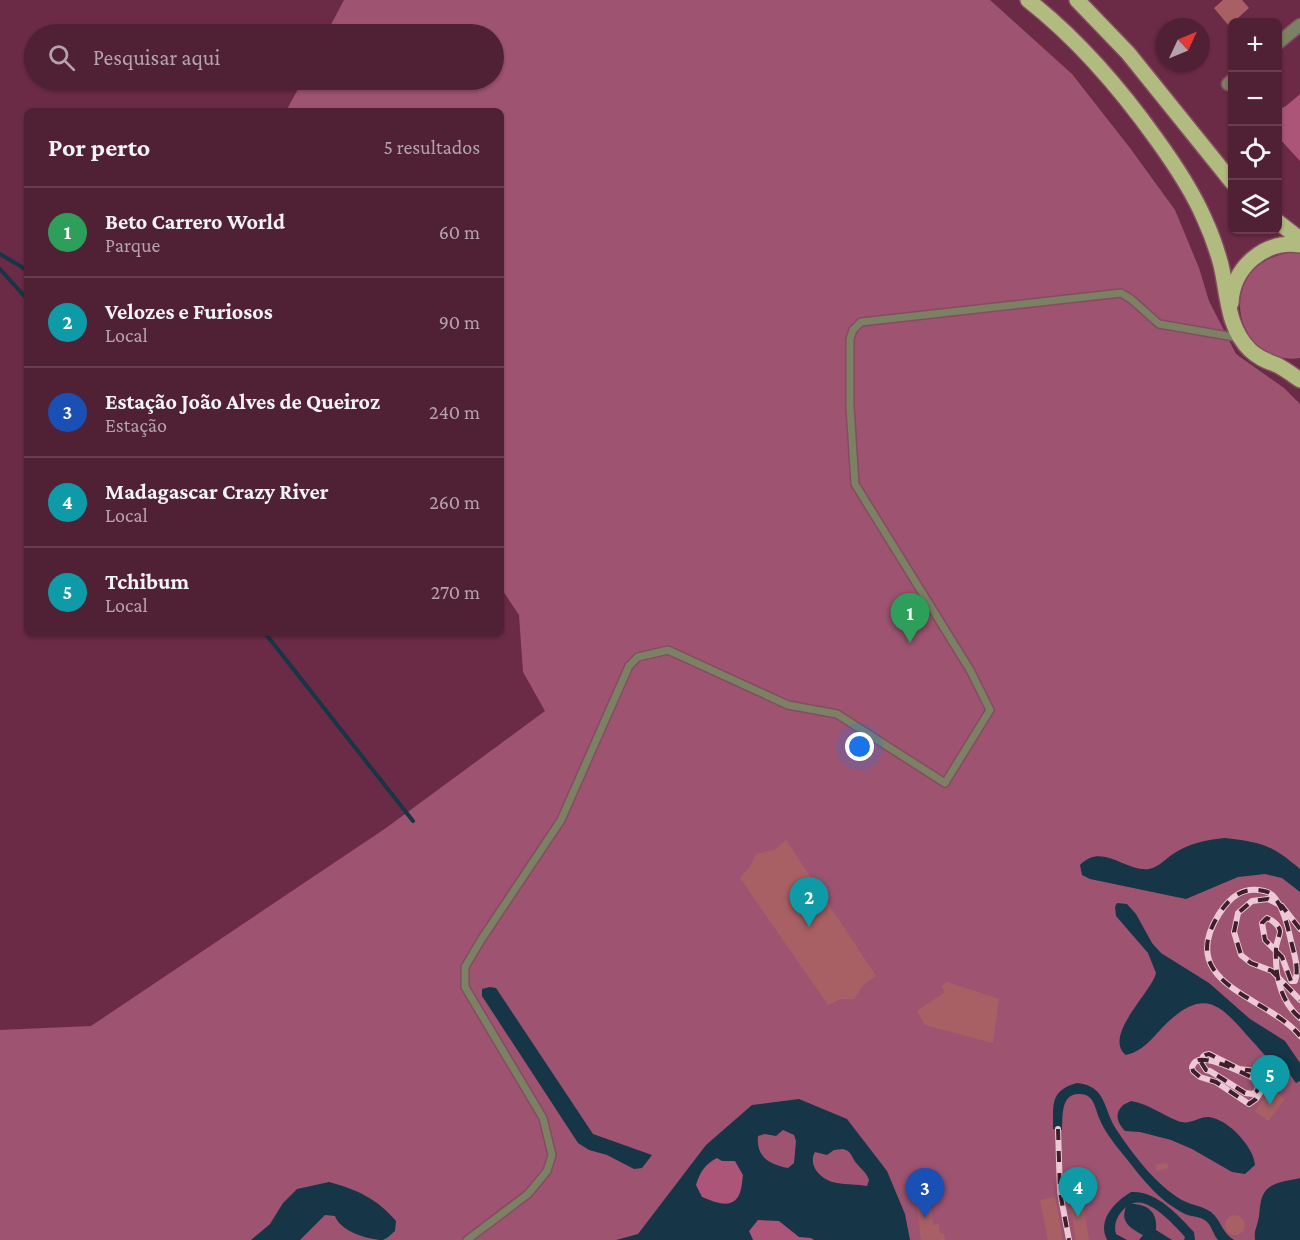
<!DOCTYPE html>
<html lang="pt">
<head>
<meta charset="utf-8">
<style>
	body { margin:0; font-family:"Crimson Pro",serif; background:#5a2d40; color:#f1f3f6 }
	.controls { position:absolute; right:18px; top:18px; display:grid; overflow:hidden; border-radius:9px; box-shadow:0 2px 4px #0004 }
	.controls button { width:54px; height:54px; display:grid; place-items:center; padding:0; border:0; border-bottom:2px solid #673e4f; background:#502034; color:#f1f3f6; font:30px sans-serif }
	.compass { position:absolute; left:1156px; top:18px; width:54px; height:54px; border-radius:50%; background:#502034; box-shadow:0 2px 4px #0004; rotate:46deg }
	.you { position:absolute; left:860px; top:747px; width:21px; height:21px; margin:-15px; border:4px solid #fff; border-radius:50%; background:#1a73e8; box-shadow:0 0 0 9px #1a73e833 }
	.badge { display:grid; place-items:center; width:39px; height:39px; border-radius:50%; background:#0fd5b4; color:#fff; font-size:20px; font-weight:700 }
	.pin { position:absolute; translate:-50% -50px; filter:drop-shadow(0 2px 3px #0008) }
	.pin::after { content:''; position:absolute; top:32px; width:21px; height:18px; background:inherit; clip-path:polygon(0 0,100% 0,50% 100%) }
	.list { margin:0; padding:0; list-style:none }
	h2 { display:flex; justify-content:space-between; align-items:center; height:78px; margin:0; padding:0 24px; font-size:26px }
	h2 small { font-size:20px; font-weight:400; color:#b4a3ac }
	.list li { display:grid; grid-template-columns:39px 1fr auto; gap:18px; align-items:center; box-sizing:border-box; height:90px; padding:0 24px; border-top:2px solid #673e4f }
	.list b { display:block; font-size:22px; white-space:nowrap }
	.list p { margin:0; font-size:20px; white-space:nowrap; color:#b4a3ac }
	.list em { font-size:20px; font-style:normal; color:#b4a3ac }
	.icon { flex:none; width:33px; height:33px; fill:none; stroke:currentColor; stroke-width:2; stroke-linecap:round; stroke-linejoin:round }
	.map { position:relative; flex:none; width:1300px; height:1240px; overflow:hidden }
	.search { position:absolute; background:#502034; box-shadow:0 2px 4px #0004; left:24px; top:24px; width:480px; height:66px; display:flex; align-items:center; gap:15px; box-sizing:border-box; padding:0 21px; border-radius:33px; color:#b4a3ac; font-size:22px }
	.panel { position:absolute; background:#502034; box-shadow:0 2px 4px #0004; left:24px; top:108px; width:480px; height:528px; border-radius:9px }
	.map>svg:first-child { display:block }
	.green { fill:#9e5471 }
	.forest { fill:#ac5578 }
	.water { fill:#163546; fill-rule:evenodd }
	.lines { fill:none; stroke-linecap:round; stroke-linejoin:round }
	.stream { stroke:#163546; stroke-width:4 }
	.building { fill:#a96065 }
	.lane-casing { stroke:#854b63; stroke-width:10 }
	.street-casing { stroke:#854b63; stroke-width:15 }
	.primary-casing { stroke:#854b63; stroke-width:18 }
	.lane { stroke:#7c8164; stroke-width:7 }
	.street { stroke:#7c8164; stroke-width:12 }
	.primary { stroke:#b1bb7f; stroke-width:15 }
	.rail-casing { stroke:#edc9d6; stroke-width:6 }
	.rail { stroke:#3e202b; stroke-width:4; stroke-dasharray:11; stroke-linecap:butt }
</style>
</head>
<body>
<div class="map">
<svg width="1300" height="1240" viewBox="0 0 1300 1240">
	<rect width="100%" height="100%" fill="#6b2b46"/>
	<!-- green -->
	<g class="green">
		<path d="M 344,0 L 990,0 L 1072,74 L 1130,148 L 1175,210 L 1199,268 L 1209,301 L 1236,354 L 1284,388 L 1300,404 L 1300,1240 L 0,1240 L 0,1030 L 91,1026 L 386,828 L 545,711 L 523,672 L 519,615 L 501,588 L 501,111 L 286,111 L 303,80 L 494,80 L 494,34 L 326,34 Z"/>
		<path d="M 1297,252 L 1300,253 L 1300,358 C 1231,368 1211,258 1297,252 Z"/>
	</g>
	<!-- forest -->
	<g class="forest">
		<path d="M 1300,94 L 1300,161 L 1278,137 L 1278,110 L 1286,106 Z"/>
		<path d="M 717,1158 L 729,1162 L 735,1161 L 743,1175 C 742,1181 742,1190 739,1195 C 732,1211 714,1201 702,1197 L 696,1185 L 702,1169 Z"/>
		<path d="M 758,1220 L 779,1221 L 799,1236 L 811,1238 L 814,1240 L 753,1240 L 749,1232 Z"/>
	</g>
	<!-- water -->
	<g class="water">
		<path d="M 1225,838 C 1264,843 1270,844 1300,869 L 1300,892 L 1282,878 L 1265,874 L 1238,877 L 1186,899 L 1090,879 L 1082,875 L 1080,865 C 1102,842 1125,872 1149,869 C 1159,867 1165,859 1173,854 C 1189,843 1206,840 1225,838 Z"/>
		<path d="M 1117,903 L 1127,904 L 1136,914 L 1152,943 L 1161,953 L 1209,983 L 1250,1019 L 1285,1041 L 1300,1063 L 1300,1081 L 1296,1083 C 1291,1077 1289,1070 1283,1065 C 1279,1061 1275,1061 1271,1059 C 1264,1056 1259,1048 1254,1043 C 1226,1013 1210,983 1169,1021 C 1155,1034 1145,1051 1126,1055 C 1102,1036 1152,992 1156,973 L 1148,953 L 1116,916 L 1115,907 Z"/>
		<path d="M 490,987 L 496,988 L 593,1134 L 652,1155 L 642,1168 L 634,1169 L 607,1155 L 589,1150 L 578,1143 L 482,996 L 482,989 Z"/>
		<path d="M 1077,1083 C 1107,1086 1103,1109 1116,1129 C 1132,1153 1153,1181 1177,1197 C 1188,1205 1201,1205 1211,1212 C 1221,1220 1222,1233 1234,1240 L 1218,1240 C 1213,1234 1212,1226 1206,1221 C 1200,1216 1192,1217 1185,1214 C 1179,1211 1172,1206 1166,1202 C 1146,1186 1133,1166 1117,1147 C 1111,1139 1104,1130 1100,1120 C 1095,1110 1095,1094 1080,1094 C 1060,1093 1063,1117 1062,1130 L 1053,1129 C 1054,1107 1048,1091 1077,1083 Z"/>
		<path d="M 799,1099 L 847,1119 L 887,1171 L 905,1214 L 910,1240 L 814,1240 L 811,1238 L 799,1237 L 779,1221 L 758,1220 L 749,1231 L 753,1240 L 616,1240 L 638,1234 L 706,1145 L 752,1105 ZM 783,1130 L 794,1135 L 796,1141 L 794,1163 L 788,1168 C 769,1164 756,1157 758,1136 L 765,1134 L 776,1136 ZM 843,1149 C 852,1151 851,1157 857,1164 C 862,1170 866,1172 869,1180 L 867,1186 C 857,1184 847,1185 837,1183 C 822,1181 807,1166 815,1152 L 827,1155 L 834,1150 ZM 717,1158 L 722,1161 L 735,1161 L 743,1175 C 742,1181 742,1189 739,1195 C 732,1210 714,1202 702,1197 L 696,1185 C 700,1172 705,1164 717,1158 Z"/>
		<path d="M 1131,1101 C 1149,1104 1162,1115 1178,1121 C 1190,1126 1199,1116 1209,1117 C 1228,1119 1254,1147 1255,1165 L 1245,1174 L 1232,1172 L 1192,1149 L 1171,1140 L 1140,1132 L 1125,1131 C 1117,1122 1114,1114 1123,1105 Z"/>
		<path d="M 1300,1178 L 1300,1240 L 1255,1240 C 1254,1230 1256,1230 1258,1221 C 1260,1215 1259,1208 1261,1201 C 1266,1181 1284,1182 1300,1178 Z"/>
		<path d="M 329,1182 C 358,1190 376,1198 396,1221 L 395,1231 C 391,1234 388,1238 383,1240 C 368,1240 340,1231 335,1216 L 325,1215 L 300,1240 L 251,1240 L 270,1224 L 283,1203 L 297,1189 Z"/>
		<path d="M 1131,1192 C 1156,1190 1178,1215 1194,1232 L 1195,1240 L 1184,1240 L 1185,1237 C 1174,1225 1148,1196 1132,1204 C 1148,1204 1158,1213 1156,1230 L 1172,1240 L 1139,1240 L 1143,1235 C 1130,1228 1120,1222 1126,1207 C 1118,1214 1113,1223 1116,1234 L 1127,1240 L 1107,1240 C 1097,1219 1115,1202 1131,1192 Z"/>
	</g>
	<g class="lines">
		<!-- stream -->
		<g class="stream">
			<path d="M 0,254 L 27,270"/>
			<path d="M 0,269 L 27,299"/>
			<path d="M 265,633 L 413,821"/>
		</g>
	</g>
	<!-- building -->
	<g class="building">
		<path d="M 1223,0 L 1242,0 L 1249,8 L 1229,26 L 1214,8 Z"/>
		<path d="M 786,840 L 876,976 L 864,984 L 854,999 L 841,999 L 828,1005 L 740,878 L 750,867 L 756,854 L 774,850 Z"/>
		<path d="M 947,982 L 999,999 L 993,1043 L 925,1025 L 917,1011 L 945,992 L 942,986 Z"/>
		<path d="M 1272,1089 L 1285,1099 L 1268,1121 L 1255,1111 Z"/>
		<path d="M 1167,1163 L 1168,1168 L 1157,1171 L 1155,1165 Z"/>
		<path d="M 929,1191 L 933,1225 L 939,1224 L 940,1234 L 944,1233 L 945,1240 L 921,1240 L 915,1192 Z"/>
		<path d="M 1081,1192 L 1089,1240 L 1076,1240 L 1068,1194 Z"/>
		<path d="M 1055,1197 L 1063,1240 L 1048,1240 L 1040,1200 Z"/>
		<circle cx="1235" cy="1225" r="10"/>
	</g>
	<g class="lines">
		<defs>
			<path id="lane" d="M 467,1240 L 528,1194 L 547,1171 L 552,1155 L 543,1118 L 465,987 L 465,967 L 481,940 L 561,820 L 629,666 L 638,657 L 668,650 L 788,705 L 837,714 L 945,783 L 990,710 L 970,670 L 855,484 L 850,407 L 850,339 L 853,330 L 861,322 L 1121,293 L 1131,299 L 1159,324 L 1240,338"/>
			<g id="street">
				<path d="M 1278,43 L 1300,25"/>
				<path d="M 1228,84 L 1232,80"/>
			</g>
			<g id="primary">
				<path d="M 1028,0 C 1079,40 1120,88 1157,140 C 1175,165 1192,190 1204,218 C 1211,233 1217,250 1221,265 C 1228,294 1227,328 1250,350 C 1258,358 1267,361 1277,365 C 1285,369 1293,375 1300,380"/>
				<path d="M 1077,0 L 1128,53 L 1232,182"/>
				<path d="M 1278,222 L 1300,239"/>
				<path d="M 1231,303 C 1233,267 1264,240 1300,245"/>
			</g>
		</defs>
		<!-- lane casing -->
		<use href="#lane" class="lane-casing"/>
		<!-- street casing -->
		<use href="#street" class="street-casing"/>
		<!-- primary casing -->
		<use href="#primary" class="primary-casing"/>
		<!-- lane -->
		<use href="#lane" class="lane"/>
		<!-- street -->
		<use href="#street" class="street"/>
		<!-- primary -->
		<use href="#primary" class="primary"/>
		<defs>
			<g id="rail">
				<path d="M 1300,929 L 1282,906 L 1268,899 L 1252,901 L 1238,913 L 1234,932 L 1241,955 L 1251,963 L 1272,971 L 1300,1000"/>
				<path d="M 1300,1018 C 1280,1001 1275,975 1276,949 C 1276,943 1280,936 1280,931 C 1279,925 1272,920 1267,918 L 1262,923 L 1265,940 L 1282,957 L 1291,981 L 1295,981 C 1299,970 1295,957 1292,945 C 1288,929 1285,911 1275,898 C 1272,894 1269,892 1264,891 C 1243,886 1230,897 1219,914 C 1174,985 1268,996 1300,1036"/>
				<path d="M 1201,1062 L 1206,1070 L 1210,1071 L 1245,1093 L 1253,1094 L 1257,1091 L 1259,1082 C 1250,1075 1210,1057 1199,1060 C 1194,1062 1194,1063 1192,1067 L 1193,1071 L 1200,1077 L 1216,1082 L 1249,1104 L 1256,1099 L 1264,1087 L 1263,1078 L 1256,1071 L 1239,1069 L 1209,1054 C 1203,1055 1202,1057 1201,1062"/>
				<path d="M 1058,1129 L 1060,1192 L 1069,1240"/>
			</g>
		</defs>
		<!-- rail casing -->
		<use href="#rail" class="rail-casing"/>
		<!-- rail -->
		<use href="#rail" class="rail"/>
	</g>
</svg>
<div class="controls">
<button>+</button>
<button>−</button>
<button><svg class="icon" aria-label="locate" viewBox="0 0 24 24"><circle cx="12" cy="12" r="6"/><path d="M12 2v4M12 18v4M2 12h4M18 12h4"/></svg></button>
<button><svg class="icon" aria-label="layers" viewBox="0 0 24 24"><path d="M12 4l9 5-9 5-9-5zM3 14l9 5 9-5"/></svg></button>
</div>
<svg class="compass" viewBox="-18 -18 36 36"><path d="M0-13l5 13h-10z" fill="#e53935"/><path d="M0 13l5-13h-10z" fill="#b4a3ac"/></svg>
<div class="you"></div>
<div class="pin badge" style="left:910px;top:643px;background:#2e9e5b">1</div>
<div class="pin badge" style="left:809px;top:927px;background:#0f9aa8">2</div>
<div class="pin badge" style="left:925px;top:1218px;background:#1a4fb4">3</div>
<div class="pin badge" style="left:1078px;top:1217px;background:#0f9aa8">4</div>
<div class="pin badge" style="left:1270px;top:1105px;background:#0f9aa8">5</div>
<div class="search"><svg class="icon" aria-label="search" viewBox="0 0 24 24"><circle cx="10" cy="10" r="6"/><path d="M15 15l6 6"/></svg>Pesquisar aqui</div>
<section class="panel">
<h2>Por perto<small>5 resultados</small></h2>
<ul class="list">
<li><span class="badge" style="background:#2e9e5b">1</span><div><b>Beto Carrero World</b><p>Parque</p></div><em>60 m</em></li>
<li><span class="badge" style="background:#0f9aa8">2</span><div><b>Velozes e Furiosos</b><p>Local</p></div><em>90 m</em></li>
<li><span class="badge" style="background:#1a4fb4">3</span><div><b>Estação João Alves de Queiroz</b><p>Estação</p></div><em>240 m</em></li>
<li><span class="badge" style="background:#0f9aa8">4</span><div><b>Madagascar Crazy River</b><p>Local</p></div><em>260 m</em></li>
<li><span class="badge" style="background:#0f9aa8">5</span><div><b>Tchibum</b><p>Local</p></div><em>270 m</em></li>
</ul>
</section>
</div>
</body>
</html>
